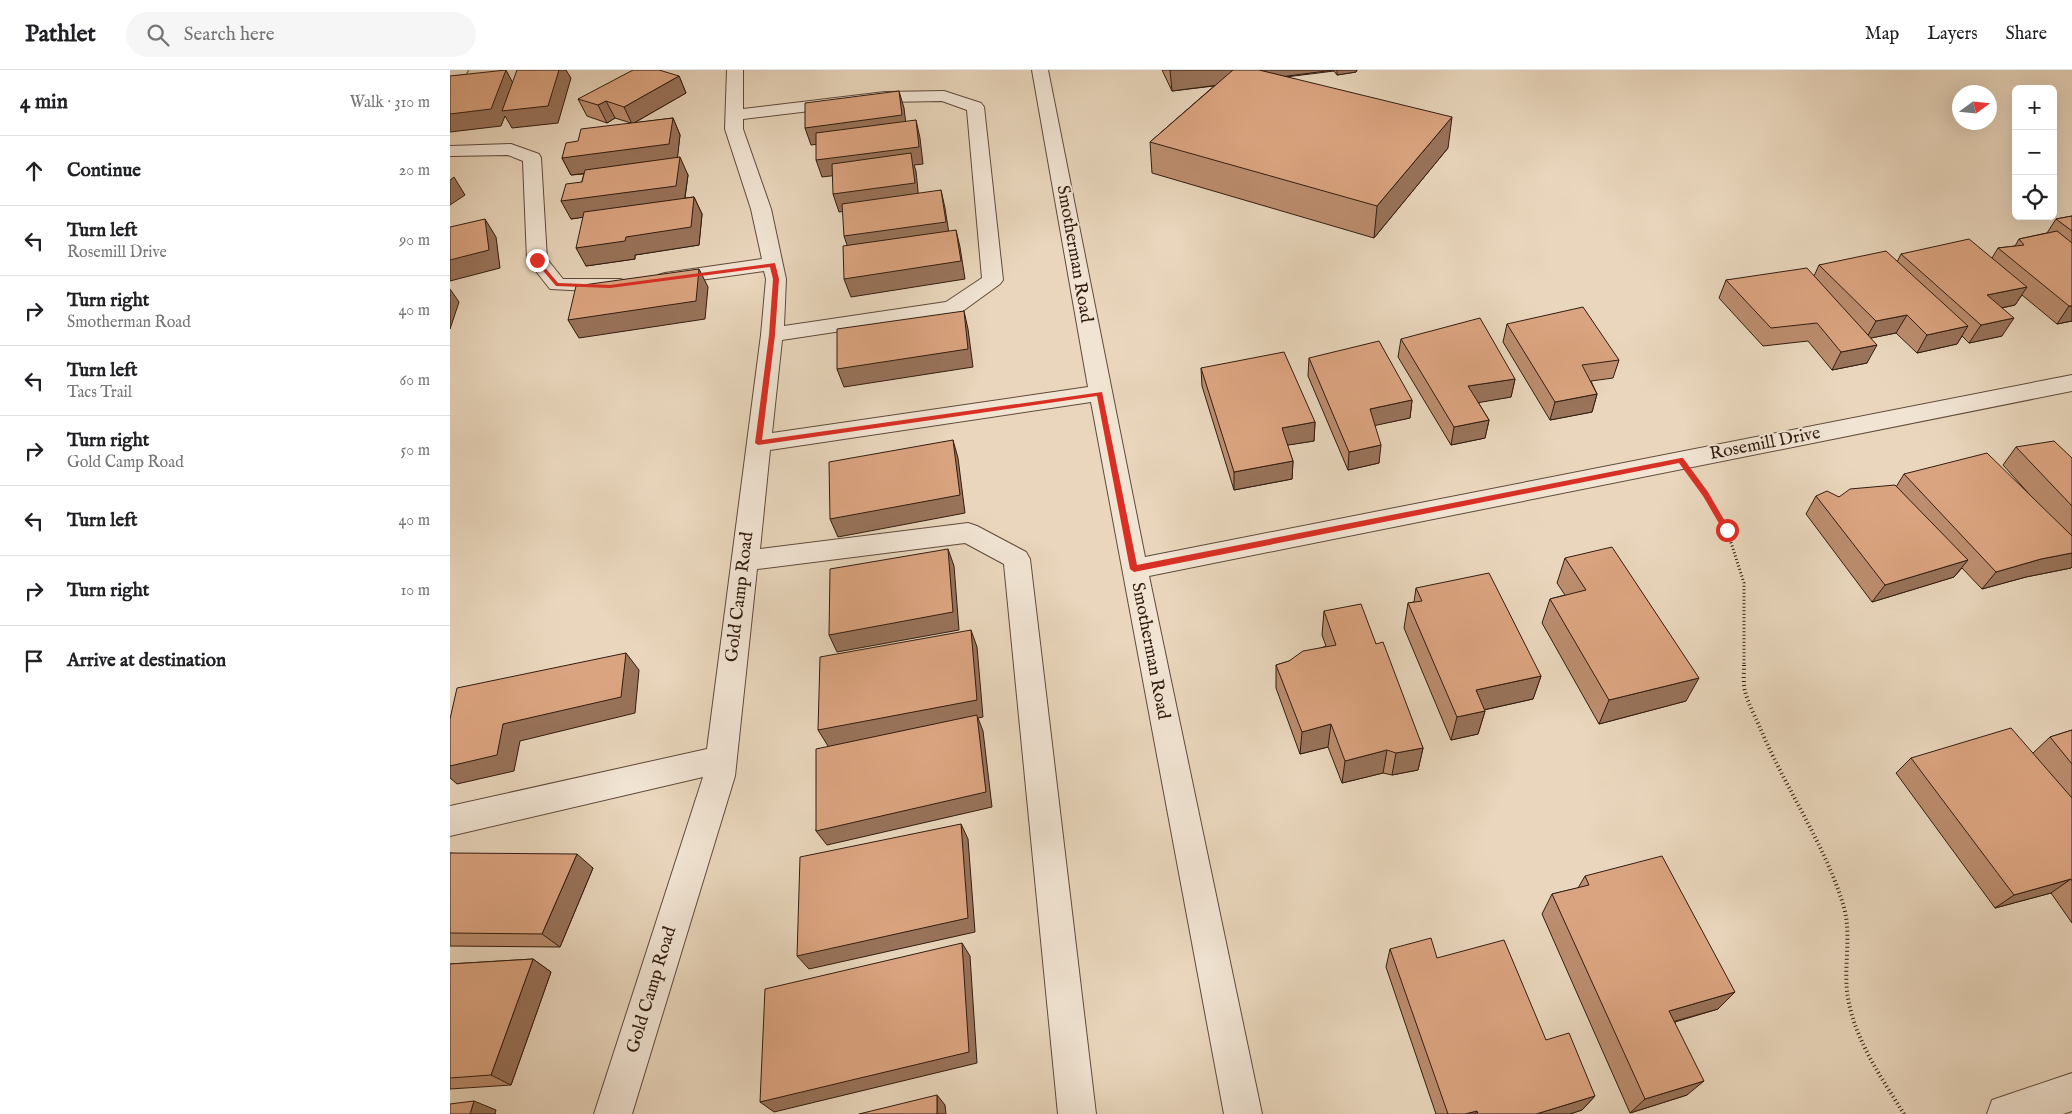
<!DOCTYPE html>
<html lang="en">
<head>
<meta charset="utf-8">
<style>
	body { margin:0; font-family:"IM FELL English",serif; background:#f6f6f6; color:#202124 }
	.controls { position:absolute; right:15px; top:15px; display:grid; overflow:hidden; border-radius:8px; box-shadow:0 5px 20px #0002 }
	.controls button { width:45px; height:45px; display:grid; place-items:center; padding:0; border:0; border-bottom:1px solid #e0e0e0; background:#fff; color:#202124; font:25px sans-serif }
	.compass { position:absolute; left:1502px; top:15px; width:45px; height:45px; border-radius:50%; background:#fff; box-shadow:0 5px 20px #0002; rotate:75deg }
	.stop { position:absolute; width:15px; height:15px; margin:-11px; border:4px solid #d93025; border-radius:50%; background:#fff }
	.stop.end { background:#d93025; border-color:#fff; box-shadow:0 1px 5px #0008 }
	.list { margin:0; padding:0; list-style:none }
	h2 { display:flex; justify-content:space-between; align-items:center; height:65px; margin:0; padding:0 20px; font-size:21px }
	h2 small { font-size:16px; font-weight:400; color:#757577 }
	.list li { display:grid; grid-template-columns:32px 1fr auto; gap:15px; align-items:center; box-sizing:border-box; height:70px; padding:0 20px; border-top:1px solid #e0e0e0 }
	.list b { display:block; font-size:19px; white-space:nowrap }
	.list p { margin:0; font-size:16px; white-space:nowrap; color:#757577 }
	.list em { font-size:16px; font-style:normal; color:#757577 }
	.icon { flex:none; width:28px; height:28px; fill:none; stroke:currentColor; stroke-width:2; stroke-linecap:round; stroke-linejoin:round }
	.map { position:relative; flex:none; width:1622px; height:1044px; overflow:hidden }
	header { display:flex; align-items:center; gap:30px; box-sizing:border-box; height:70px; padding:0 25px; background:#fff; border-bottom:1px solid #e0e0e0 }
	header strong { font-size:24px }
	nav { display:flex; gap:28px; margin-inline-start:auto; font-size:18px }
	.search { width:350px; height:45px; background:#f6f6f6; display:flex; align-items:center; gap:12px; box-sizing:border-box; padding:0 18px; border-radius:28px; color:#757577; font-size:19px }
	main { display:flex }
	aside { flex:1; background:#fff }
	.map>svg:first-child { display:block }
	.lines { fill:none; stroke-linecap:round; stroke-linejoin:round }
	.minor-casing { stroke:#604a3b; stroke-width:2 }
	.path-far1 { stroke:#321c10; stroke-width:3; stroke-dasharray:1 2.5; stroke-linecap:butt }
	.path { stroke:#321c10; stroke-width:4; stroke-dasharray:1 3; stroke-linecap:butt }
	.minor { fill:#f1e4d3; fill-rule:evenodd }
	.wall { fill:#bc8d6e; stroke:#321c10 }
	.shaded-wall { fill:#99735a; stroke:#321c10 }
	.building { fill:#dba480; stroke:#321c10 }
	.route { fill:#d93025 }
	.labels { text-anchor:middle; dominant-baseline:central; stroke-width:4; stroke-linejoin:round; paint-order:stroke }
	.street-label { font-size:18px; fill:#321c10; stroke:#f1e4d3 }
</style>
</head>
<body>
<header>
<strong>Pathlet</strong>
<div class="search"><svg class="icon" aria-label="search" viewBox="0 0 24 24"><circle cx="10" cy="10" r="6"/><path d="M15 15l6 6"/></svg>Search here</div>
<nav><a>Map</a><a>Layers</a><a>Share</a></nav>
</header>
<main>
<aside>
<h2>4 min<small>Walk · 310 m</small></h2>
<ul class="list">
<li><svg class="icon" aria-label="ahead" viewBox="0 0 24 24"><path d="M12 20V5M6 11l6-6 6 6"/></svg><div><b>Continue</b></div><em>20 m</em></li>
<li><svg class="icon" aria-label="left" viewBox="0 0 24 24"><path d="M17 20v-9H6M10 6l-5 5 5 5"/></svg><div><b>Turn left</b><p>Rosemill Drive</p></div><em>90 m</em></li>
<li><svg class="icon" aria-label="right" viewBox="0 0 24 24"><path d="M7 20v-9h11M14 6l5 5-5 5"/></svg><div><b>Turn right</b><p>Smotherman Road</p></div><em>40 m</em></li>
<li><svg class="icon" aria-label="left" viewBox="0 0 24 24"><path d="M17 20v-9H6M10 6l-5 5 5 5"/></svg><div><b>Turn left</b><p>Tacs Trail</p></div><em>60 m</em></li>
<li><svg class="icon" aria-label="right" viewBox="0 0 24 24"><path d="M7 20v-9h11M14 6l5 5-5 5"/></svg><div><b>Turn right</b><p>Gold Camp Road</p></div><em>50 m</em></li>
<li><svg class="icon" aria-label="left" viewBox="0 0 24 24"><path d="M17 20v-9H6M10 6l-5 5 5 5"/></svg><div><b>Turn left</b></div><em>40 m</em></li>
<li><svg class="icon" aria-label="right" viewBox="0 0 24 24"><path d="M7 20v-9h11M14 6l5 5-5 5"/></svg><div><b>Turn right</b></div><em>10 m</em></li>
<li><svg class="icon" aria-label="arrive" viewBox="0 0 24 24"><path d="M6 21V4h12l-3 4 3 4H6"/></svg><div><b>Arrive at destination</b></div></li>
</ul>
</aside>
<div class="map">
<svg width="1622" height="1044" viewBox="0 0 1622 1044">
	<rect width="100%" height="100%" fill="#e9d6bc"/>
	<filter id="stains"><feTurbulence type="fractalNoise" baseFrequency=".004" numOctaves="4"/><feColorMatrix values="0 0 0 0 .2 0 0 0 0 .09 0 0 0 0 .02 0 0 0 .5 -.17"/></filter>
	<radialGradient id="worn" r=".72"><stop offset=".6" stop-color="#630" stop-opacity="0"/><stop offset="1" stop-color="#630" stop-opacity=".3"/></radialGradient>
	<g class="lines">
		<defs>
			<g id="minor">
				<path d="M 0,0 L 18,0 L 16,4 L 0,6 Z"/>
				<path d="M 277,0 L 293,0 L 293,39 L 435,22 L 494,21 L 531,33 L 534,37 L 553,210 L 550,214 L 510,243 L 332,270 L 322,363 L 638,317 L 582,0 L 598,0 L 695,487 L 1622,305 L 1622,321 L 699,506 L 812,1044 L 774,1044 L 641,332 L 320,380 L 310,479 L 518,453 L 527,456 L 576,482 L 580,489 L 646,1044 L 608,1044 L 554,494 L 515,473 L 307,499 L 285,706 L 182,1044 L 144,1044 L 253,707 L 0,766 L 0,736 L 257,679 L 311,265 L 316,209 L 314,201 L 215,215 L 208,213 L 205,209 L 208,205 L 215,203 L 312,189 L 301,139 L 275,59 ZM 492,31 L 517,40 L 532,208 L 496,232 L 334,256 L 336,209 L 321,139 L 293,59 L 293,49 L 435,32 Z"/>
				<path d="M 61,74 L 89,84 L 91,88 L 97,189 L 113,209 L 170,209 L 177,211 L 181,215 L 177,219 L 160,222 L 100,219 L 77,190 L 73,91 L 58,85 L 0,86 L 0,76 Z"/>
				<path d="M 1622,1003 L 1622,1041 L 1613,1044 L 1537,1044 L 1542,1030 Z"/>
			</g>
		</defs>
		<!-- minor casing -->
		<use href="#minor" class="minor-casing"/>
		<!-- path-far1 -->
		<path class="path-far1" d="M 1253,420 L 1277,460 L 1294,513 L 1294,596"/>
		<!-- path -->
		<path class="path" d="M 1294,595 C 1294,603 1293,613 1295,621 C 1298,634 1306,648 1311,660 C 1336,719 1374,773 1393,834 C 1402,862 1394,893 1397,921 C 1402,966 1431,1007 1454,1044"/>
		<!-- minor -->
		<use href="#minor" class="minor"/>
	</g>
	<!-- wall -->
	<g class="wall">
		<path d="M 712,0 L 907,0 L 906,2 L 887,5 L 884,1 L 836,7 L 998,78 L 924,168 L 702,103 L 700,72 L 764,16 L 722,21 Z"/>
		<path d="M 229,6 L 236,23 L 184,53 L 223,48 L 230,65 L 227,88 L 238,105 L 235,128 L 244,127 L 252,144 L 249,175 L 185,185 L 185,189 L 136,196 L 133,147 L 121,149 L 134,104 L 121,105 L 112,88 L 128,71 L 181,53 L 165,48 L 157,53 L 137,46 L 128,29 Z"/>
		<path d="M 1622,146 L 1622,251 L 1607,254 L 1572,225 L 1565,235 L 1552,238 L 1552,266 L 1519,273 L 1512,266 L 1507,274 L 1467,283 L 1446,263 L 1421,268 L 1417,293 L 1382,300 L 1358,271 L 1313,276 L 1269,228 L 1276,210 L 1364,206 L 1369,195 L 1447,192 L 1451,184 L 1542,188 L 1548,178 L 1565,176 L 1569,169 L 1597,163 L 1606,149 Z"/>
		<path d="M 1057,254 L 1169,290 L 1163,308 L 1141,311 L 1147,324 L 1142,342 L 1100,350 L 1053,272 Z"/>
		<path d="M 951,269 L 1065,309 L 1061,327 L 1028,332 L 1039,350 L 1035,368 L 1001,375 L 948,287 Z"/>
		<path d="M 859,288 L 962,330 L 960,348 L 925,355 L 929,393 L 898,400 L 858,306 Z"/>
		<path d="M 751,298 L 865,352 L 864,371 L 837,375 L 843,391 L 842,409 L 784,420 L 752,316 Z"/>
		<path d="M 1566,377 L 1622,388 L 1622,497 L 1621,498 L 1576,507 L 1532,519 L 1512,498 L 1504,507 L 1422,532 L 1356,444 L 1366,426 L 1389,427 L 1446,417 L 1454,404 L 1580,425 L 1553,395 Z"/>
		<path d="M 1115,488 L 1236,631 L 1149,654 L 1092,553 L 1100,529 L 1115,525 L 1107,513 Z"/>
		<path d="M 966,518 L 1091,606 L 1083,629 L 1034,640 L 1035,641 L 1028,664 L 1001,670 L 954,558 L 958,533 L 964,532 Z"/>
		<path d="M 874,541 L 926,574 L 973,678 L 968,700 L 942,705 L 933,703 L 892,713 L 878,677 L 850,684 L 826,618 L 826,595 L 839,591 L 876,576 L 872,565 Z"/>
		<path d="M 1622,660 L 1622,853 L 1601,823 L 1545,838 L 1446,703 L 1461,688 L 1583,683 L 1600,667 Z"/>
		<path d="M 0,783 L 143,798 L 110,877 L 0,876 Z"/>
		<path d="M 1135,806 L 1268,939 L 1225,952 L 1237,1025 L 1180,1043 L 1092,844 L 1102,824 L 1128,818 Z"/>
		<path d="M 940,879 L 987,888 L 1096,970 L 1145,1026 L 1132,1040 L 1120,1044 L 986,1044 L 936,897 Z"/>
		<path d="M 83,889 L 101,902 L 61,1015 L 0,1019 L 0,894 Z"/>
	</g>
	<!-- shaded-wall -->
	<g class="shaded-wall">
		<path d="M 56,0 L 65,17 L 109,0 L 116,0 L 121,8 L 108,53 L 62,58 L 55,46 L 51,56 L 0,62 L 0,44 Z"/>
		<path d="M 720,0 L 884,0 L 722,21 Z"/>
		<path d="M 887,0 L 907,0 L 906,2 L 887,5 Z"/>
		<path d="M 229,6 L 236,23 L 182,54 L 174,37 Z"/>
		<path d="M 449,21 L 454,38 L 457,63 L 361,75 L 355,58 Z"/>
		<path d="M 156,31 L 165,48 L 157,53 L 148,35 Z"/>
		<path d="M 1002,47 L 998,78 L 924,168 L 927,136 Z"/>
		<path d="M 223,48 L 230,65 L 227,92 L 121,105 L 112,88 Z"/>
		<path d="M 466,50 L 470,68 L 473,94 L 464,95 L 466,101 L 469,131 L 389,142 L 383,124 L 462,96 L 372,107 L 366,90 Z"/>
		<path d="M 230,87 L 238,105 L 234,133 L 121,149 L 111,131 Z"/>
		<path d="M 4,107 L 15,125 L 0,135 L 0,110 Z"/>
		<path d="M 491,120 L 495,138 L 500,170 L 400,184 L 394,166 Z"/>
		<path d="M 244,127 L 252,144 L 249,175 L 185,185 L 185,189 L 136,196 L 126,178 L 176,167 Z"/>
		<path d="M 35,149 L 46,167 L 50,198 L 0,211 L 0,190 Z"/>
		<path d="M 506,160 L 510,177 L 515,209 L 401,227 L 394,209 Z"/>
		<path d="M 249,199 L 258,217 L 255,249 L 129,268 L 118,250 Z"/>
		<path d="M 1577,217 L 1565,235 L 1526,243 L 1537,225 Z"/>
		<path d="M 0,219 L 9,232 L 0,259 Z"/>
		<path d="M 1619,236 L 1622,236 L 1622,251 L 1607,254 Z"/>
		<path d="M 514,241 L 518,259 L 523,297 L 394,317 L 387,299 Z"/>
		<path d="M 1457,245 L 1446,263 L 1416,269 L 1426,251 Z"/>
		<path d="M 1564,248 L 1552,266 L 1519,273 L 1531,255 Z"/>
		<path d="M 1518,256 L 1507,274 L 1467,283 L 1477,265 Z"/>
		<path d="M 1427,275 L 1417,293 L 1382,300 L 1391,282 Z"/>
		<path d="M 1065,309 L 1061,327 L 1015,335 L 1018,316 Z"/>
		<path d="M 1147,324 L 1142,342 L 1100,350 L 1105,332 Z"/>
		<path d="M 962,330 L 960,348 L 918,357 L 920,339 Z"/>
		<path d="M 1039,350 L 1035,368 L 1001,375 L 1004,357 Z"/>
		<path d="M 865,352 L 864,371 L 832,376 L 832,358 Z"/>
		<path d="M 503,370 L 508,388 L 515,443 L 388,467 L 380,449 Z"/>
		<path d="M 931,375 L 929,393 L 898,400 L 899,382 Z"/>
		<path d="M 843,391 L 842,409 L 784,420 L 784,402 Z"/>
		<path d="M 498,479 L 504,496 L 509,560 L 387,582 L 379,565 Z"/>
		<path d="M 1622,483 L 1622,497 L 1621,498 L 1576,507 L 1532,519 L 1546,502 L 1591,489 Z"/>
		<path d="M 1518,490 L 1504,507 L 1422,532 L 1435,515 Z"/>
		<path d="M 521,560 L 527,577 L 533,647 L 528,648 L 533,661 L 542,737 L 377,775 L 366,761 L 378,676 L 368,660 Z"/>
		<path d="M 176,583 L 189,600 L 185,643 L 70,671 L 64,701 L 7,714 L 0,708 L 0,696 L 53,654 Z"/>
		<path d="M 1091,606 L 1083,629 L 1019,643 L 1026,620 Z"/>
		<path d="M 1249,608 L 1236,631 L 1149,654 L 1159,630 Z"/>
		<path d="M 1035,641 L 1028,664 L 1001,670 L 1007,647 Z"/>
		<path d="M 881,654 L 878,677 L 850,684 L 852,662 Z"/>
		<path d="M 973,678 L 968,700 L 942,705 L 946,683 Z"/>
		<path d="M 937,680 L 933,703 L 892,713 L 895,691 Z"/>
		<path d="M 511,754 L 518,769 L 525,862 L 359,899 L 347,886 Z"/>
		<path d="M 127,784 L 143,798 L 110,877 L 92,864 Z"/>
		<path d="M 1621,809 L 1601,823 L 1545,838 L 1564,825 Z"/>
		<path d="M 512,873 L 520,886 L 527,993 L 324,1042 L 310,1032 Z"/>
		<path d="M 83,889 L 101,902 L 61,1015 L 41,1005 Z"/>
		<path d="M 1285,922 L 1268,939 L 1204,957 L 1219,941 Z"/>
		<path d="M 1254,1011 L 1237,1025 L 1180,1043 L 1195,1029 Z"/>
		<path d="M 487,1025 L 495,1035 L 496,1044 L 487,1044 Z"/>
		<path d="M 1145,1026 L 1132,1040 L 1120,1044 L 1086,1044 Z"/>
		<path d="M 24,1031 L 46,1040 L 45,1044 L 20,1044 Z"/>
		<path d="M 1027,1041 L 1025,1044 L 1015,1044 Z"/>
	</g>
	<!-- building -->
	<g class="building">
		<path d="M 56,0 L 41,39 L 0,44 L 0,6 Z"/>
		<path d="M 67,0 L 109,0 L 98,36 L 52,41 Z"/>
		<path d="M 183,0 L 209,0 L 229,6 L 174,37 L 156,31 L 148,35 L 128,29 Z"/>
		<path d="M 783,0 L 809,0 L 1002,47 L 927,136 L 700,72 Z"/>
		<path d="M 449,21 L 452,45 L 355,58 L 355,33 Z"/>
		<path d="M 223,48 L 219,74 L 112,88 L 116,73 L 128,71 L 131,59 Z"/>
		<path d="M 466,50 L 469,77 L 366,90 L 366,63 Z"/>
		<path d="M 461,83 L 465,113 L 383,124 L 382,94 Z"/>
		<path d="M 230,87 L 226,116 L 111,131 L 116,114 L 132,112 L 135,100 Z"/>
		<path d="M 491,120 L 496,152 L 394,166 L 392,134 Z"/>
		<path d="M 244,127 L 241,157 L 176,167 L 175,171 L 126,178 L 134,142 Z"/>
		<path d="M 1622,146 L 1622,161 L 1606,149 Z"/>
		<path d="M 35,149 L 39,180 L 0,190 L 0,157 Z"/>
		<path d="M 506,160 L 511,191 L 394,209 L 393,176 Z"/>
		<path d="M 1607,161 L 1622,173 L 1622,236 L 1619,236 L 1548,178 L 1574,175 L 1569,169 Z"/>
		<path d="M 1519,169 L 1577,217 L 1537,225 L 1564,248 L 1531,255 L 1451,184 Z"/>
		<path d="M 1436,181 L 1518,256 L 1477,265 L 1457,245 L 1426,251 L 1369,195 Z"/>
		<path d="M 1357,198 L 1427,275 L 1391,282 L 1367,253 L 1321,258 L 1276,210 Z"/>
		<path d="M 249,199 L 246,231 L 118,250 L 126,216 Z"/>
		<path d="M 1133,237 L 1169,290 L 1132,295 L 1147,324 L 1105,332 L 1057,254 Z"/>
		<path d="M 514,241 L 518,279 L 387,299 L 387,259 Z"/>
		<path d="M 1030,248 L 1065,309 L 1018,316 L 1039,350 L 1004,357 L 951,269 Z"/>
		<path d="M 929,271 L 962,330 L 920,339 L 931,375 L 899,382 L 859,288 Z"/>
		<path d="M 834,282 L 865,352 L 832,358 L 843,391 L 784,402 L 751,298 Z"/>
		<path d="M 503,370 L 510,425 L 380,449 L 379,392 Z"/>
		<path d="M 1604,371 L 1622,388 L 1622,436 L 1566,377 Z"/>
		<path d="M 1537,383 L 1622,466 L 1622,483 L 1591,489 L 1546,502 L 1454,404 Z"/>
		<path d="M 1445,415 L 1518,490 L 1435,515 L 1366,426 L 1377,421 L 1389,427 L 1400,419 Z"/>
		<path d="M 1162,477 L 1249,608 L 1159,630 L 1100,529 L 1136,520 L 1115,488 Z"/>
		<path d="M 498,479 L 503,542 L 379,565 L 380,499 Z"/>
		<path d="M 1039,503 L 1091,606 L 1026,620 L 1035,641 L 1007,647 L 958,533 L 972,531 L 966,518 Z"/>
		<path d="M 911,534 L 926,574 L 933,572 L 973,678 L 946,683 L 937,680 L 895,691 L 881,654 L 852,662 L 826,595 L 839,591 L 853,581 L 886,575 L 874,541 Z"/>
		<path d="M 521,560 L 527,630 L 368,660 L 370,587 Z"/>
		<path d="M 176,583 L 171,627 L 53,654 L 47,685 L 0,696 L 0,649 L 7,618 Z"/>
		<path d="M 527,645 L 536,722 L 366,761 L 366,679 Z"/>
		<path d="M 1561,658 L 1622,728 L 1622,811 L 1621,809 L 1564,825 L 1461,688 Z"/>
		<path d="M 1622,660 L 1622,694 L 1600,667 Z"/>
		<path d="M 511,754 L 518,848 L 347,886 L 350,787 Z"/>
		<path d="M 0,783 L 127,784 L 92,864 L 0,863 Z"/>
		<path d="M 1212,786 L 1285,922 L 1219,941 L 1254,1011 L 1195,1029 L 1102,824 L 1139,815 L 1135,806 Z"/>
		<path d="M 981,868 L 987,888 L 1054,870 L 1096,970 L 1119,963 L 1145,1026 L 1086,1044 L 1028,1044 L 1027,1041 L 1015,1044 L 998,1044 L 940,879 Z"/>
		<path d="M 512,873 L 519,982 L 310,1032 L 315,919 Z"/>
		<path d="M 83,889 L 41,1005 L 0,1008 L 0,894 Z"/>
		<path d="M 487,1025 L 487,1044 L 409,1044 Z"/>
		<path d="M 24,1031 L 20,1044 L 0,1044 L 0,1034 Z"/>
	</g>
	<!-- route -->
	<path class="route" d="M 87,188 L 108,213 L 160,215 L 325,193 L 329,209 L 325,265 L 312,370 L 652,322 L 687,495 L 1231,388 L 1233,388 L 1258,422 L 1280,460 L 1279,462 L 1274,462 L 1253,426 L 1229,393 L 684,502 L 680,499 L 647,326 L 308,375 L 305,373 L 319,265 L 323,209 L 320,197 L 160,218 L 106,216 L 84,190 Z"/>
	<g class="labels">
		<!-- street labels -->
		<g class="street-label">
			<text transform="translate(624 184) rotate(80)">Smotherman Road</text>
			<text transform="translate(1315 374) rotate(-11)">Rosemill Drive</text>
			<text transform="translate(290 527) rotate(-83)">Gold Camp Road</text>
			<text transform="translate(700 581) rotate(79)">Smotherman Road</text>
			<text transform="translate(202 920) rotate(-73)">Gold Camp Road</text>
		</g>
	</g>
	<rect width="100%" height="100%" filter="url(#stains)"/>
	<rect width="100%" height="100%" fill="url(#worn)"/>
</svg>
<div class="controls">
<button>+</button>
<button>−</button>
<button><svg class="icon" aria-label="locate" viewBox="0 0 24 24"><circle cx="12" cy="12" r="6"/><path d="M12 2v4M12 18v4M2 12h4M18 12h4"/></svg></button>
</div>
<svg class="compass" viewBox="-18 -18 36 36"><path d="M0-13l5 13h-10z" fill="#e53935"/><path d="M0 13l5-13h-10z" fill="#757577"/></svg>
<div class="stop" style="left:1277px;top:460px"></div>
<div class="stop end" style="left:87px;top:190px"></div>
</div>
</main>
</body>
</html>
